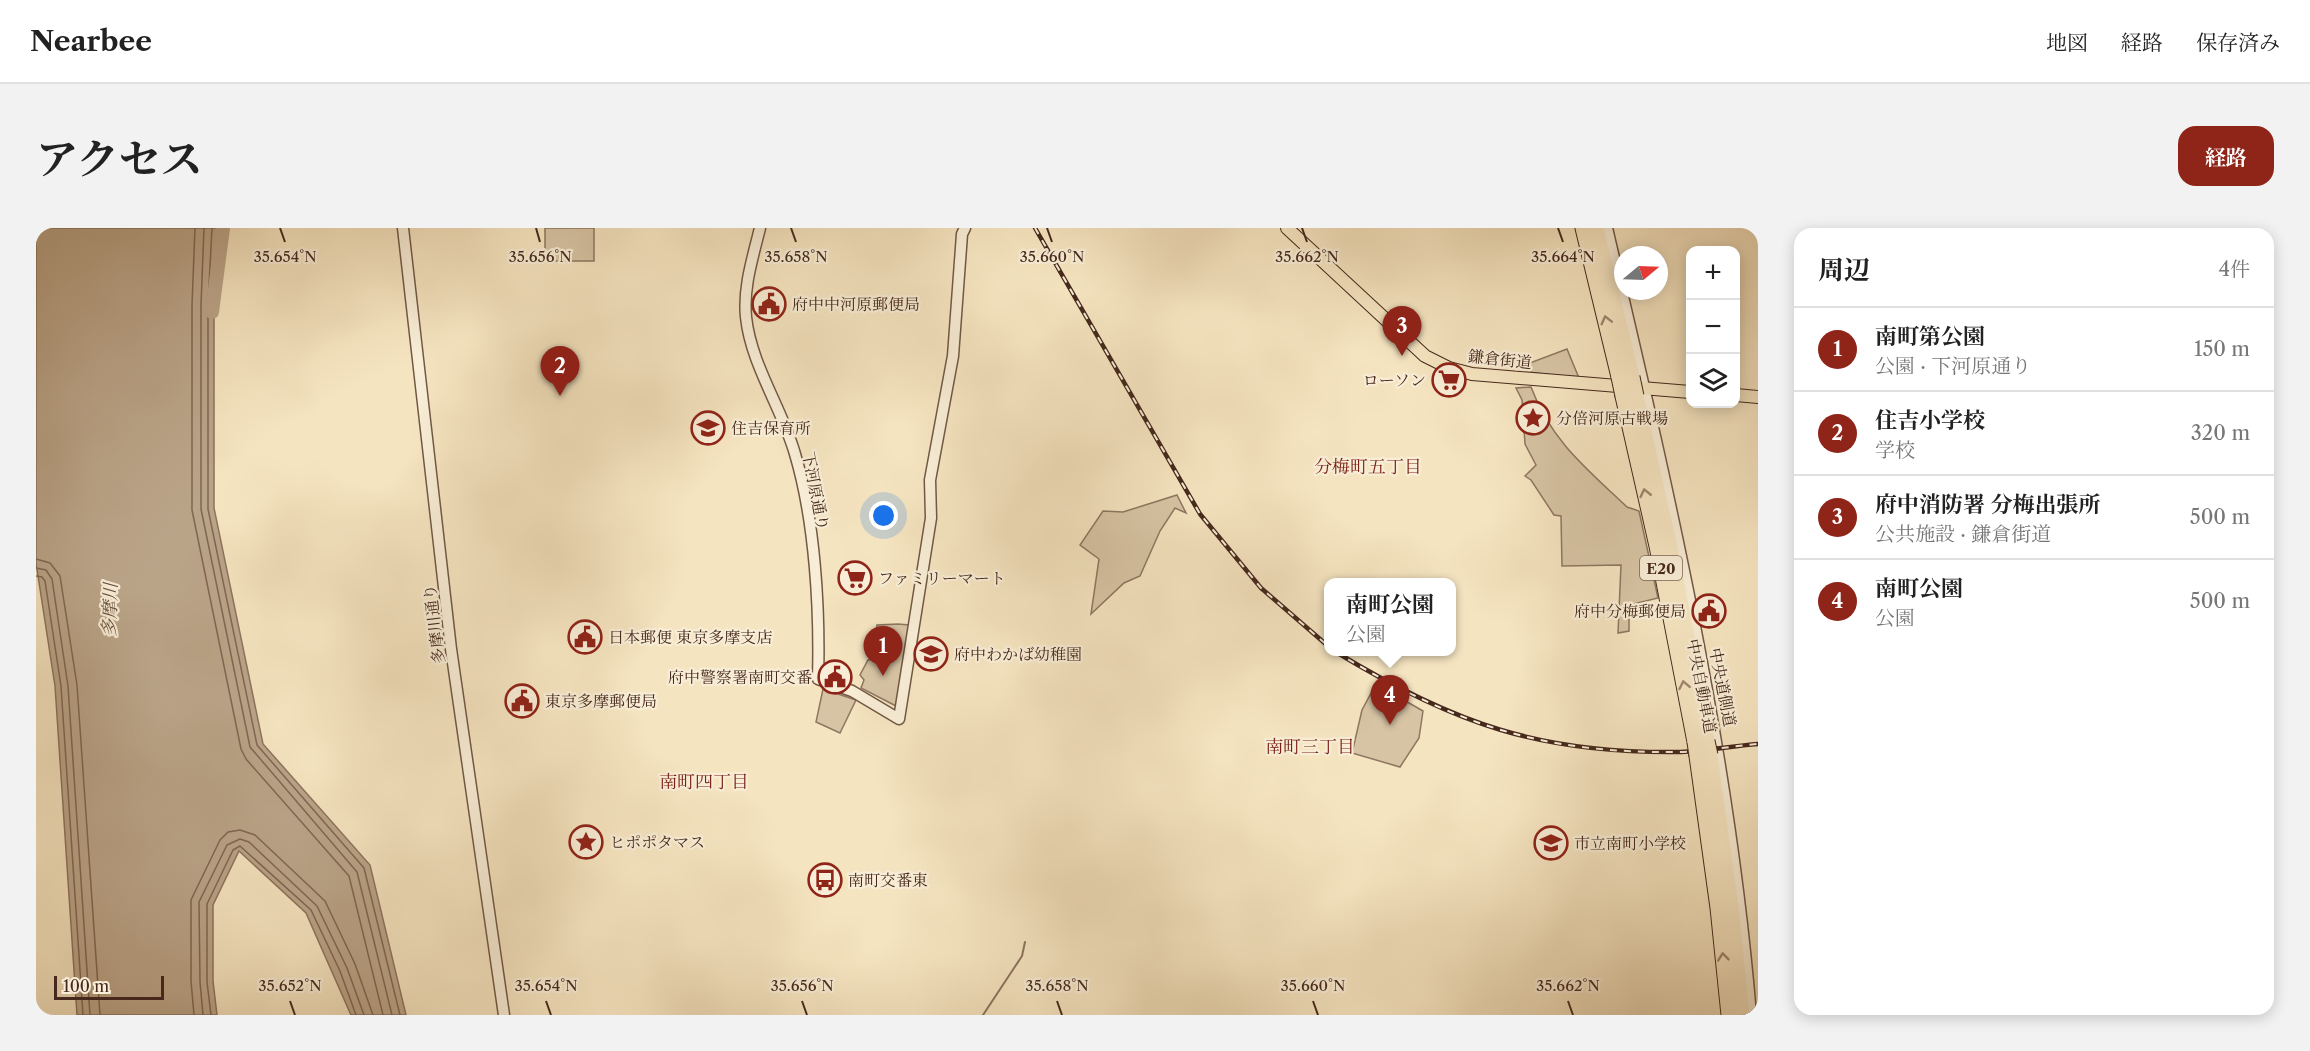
<!DOCTYPE html>
<html lang="ja">
<head>
<meta charset="utf-8">
<style>
	body { margin:0; font-family:"Libre Caslon Text","Noto Serif JP",serif; background:#f2f2f2; color:#222 }
	.controls { position:absolute; right:18px; top:18px; display:grid; overflow:hidden; border-radius:12px; box-shadow:0 3px 15px #0003 }
	.controls button { width:54px; height:54px; display:grid; place-items:center; padding:0; border:0; border-bottom:2px solid #e0e0e0; background:#fff; color:#222; font:30px sans-serif }
	.compass { position:absolute; left:1578px; top:18px; width:54px; height:54px; border-radius:50%; background:#fff; box-shadow:0 3px 15px #0003; rotate:71deg }
	.scale { position:absolute; left:18px; bottom:15px; width:110px; box-sizing:border-box; padding-left:6px; border:3px solid #46291c; border-top:0; font-size:16px; line-height:21px; white-space:nowrap; color:#46291c; -webkit-text-stroke:4px #f8edd6; paint-order:stroke }
	.you { position:absolute; left:848px; top:288px; width:21px; height:21px; margin:-15px; border:4px solid #fff; border-radius:50%; background:#1a73e8; box-shadow:0 0 0 9px #1a73e833 }
	.badge { display:grid; place-items:center; width:39px; height:39px; border-radius:50%; background:#8f2418; color:#fff; font-size:20px; font-weight:700 }
	.pin { position:absolute; translate:-50% -50px; filter:drop-shadow(0 2px 3px #0008) }
	.pin::after { content:''; position:absolute; top:32px; width:21px; height:18px; background:inherit; clip-path:polygon(0 0,100% 0,50% 100%) }
	.popup { position:absolute; left:1288px; top:350px; width:132px; height:78px; box-sizing:border-box; display:grid; place-content:center; border-radius:12px; background:#fff; filter:drop-shadow(0 2px 4px #0005); font-size:20px; white-space:nowrap; color:#767676 }
	.popup b { font-size:22px; color:#222 }
	.popup::after { content:''; position:absolute; left:50%; top:100%; margin-left:-12px; border:12px solid transparent; border-top-color:#fff }
	.list { margin:0; padding:0; list-style:none }
	h2 { display:flex; justify-content:space-between; align-items:center; height:78px; margin:0; padding:0 24px; font-size:26px }
	h2 small { font-size:20px; font-weight:400; color:#767676 }
	.list li { display:grid; grid-template-columns:39px 1fr auto; gap:18px; align-items:center; box-sizing:border-box; height:84px; padding:0 24px; border-top:2px solid #e0e0e0 }
	.list b { display:block; font-size:22px; white-space:nowrap }
	.list p { margin:0; font-size:20px; white-space:nowrap; color:#767676 }
	.list em { font-size:20px; font-style:normal; color:#767676 }
	.icon { flex:none; width:33px; height:33px; fill:none; stroke:currentColor; stroke-width:2; stroke-linecap:round; stroke-linejoin:round }
	.map { position:relative; flex:none; width:1722px; height:787px; overflow:hidden; border-radius:18px }
	header { display:flex; align-items:center; gap:36px; box-sizing:border-box; height:84px; padding:0 30px; background:#fff; border-bottom:2px solid #e0e0e0 }
	header strong { font-size:28px }
	nav { display:flex; gap:33px; margin-inline-start:auto; font-size:21px }
	.intro { display:flex; align-items:center; justify-content:space-between; box-sizing:border-box; height:144px; padding:0 36px }
	h1 { margin:0; font-size:42px }
	.button { padding:15px 27px; border-radius:18px; background:#8f2418; color:#fff; font-size:21px; font-weight:700 }
	main { display:flex; gap:36px; padding:0 36px }
	aside { flex:1; background:#fff; border-radius:18px; box-shadow:0 3px 15px #0003 }
	.map>svg:first-child { display:block }
	.green { fill:#d7c4a4; stroke:#8e7660; stroke-width:1.5 }
	.water { fill:#baa488; stroke:#8c735d; stroke-width:1.5 }
	.lines { fill:none; stroke-linecap:round; stroke-linejoin:round }
	.shore { stroke:#806652; stroke-width:1.5 }
	.stream { stroke:#8c735d; stroke-width:2 }
	.river { stroke:#baa488; stroke-width:14 }
	.tertiary-casing { stroke:#725845; stroke-width:13 }
	.primary-casing { stroke:#46291c; stroke-width:14 }
	.motorway-casing { stroke:#46291c; stroke-width:17 }
	.tertiary { stroke:#f8edd6; stroke-width:10 }
	.primary { stroke:#f5e4c0; stroke-width:12 }
	.motorway { stroke:#f5e4c0; stroke-width:15 }
	.rail-casing { stroke:#46291c; stroke-width:4.5 }
	.rail { stroke:#f8edd6; stroke-width:2; stroke-dasharray:7; stroke-linecap:butt }
	.motorway-bridge-casing { stroke:#46291c; stroke-width:17; stroke-linecap:butt }
	.motorway-bridge { stroke:#f5e4c0; stroke-width:15 }
	.oneway { stroke:#9e866e }
	.ticks { fill:none; stroke:#46291c; stroke-width:2 }
	.labels { text-anchor:middle; dominant-baseline:central; stroke-width:4.5; stroke-linejoin:round; paint-order:stroke }
	.shield { fill:#f8edd6; stroke:#7b6454; stroke-width:1.5 }
	.shield-label { font-size:15px; font-weight:bold; fill:#46291c }
	.poi-label { font-size:16px; fill:#46291c; stroke:#f8edd6; text-anchor:start }
	.street-label { font-size:16px; fill:#46291c; stroke:#f8edd6 }
	.neighbourhood-label { font-size:18px; fill:#7a1f14; stroke:#f8edd6 }
	.water-label { font-size:18px; font-style:italic; fill:#694e3c; stroke:#f8edd6 }
	.ticks-label { font-size:15px; text-anchor:middle; fill:#46291c; stroke:#f8edd6; stroke-width:4.5; stroke-linejoin:round; paint-order:stroke }
</style>
</head>
<body>
<header>
<strong>Nearbee</strong>
<nav><a>地図</a><a>経路</a><a>保存済み</a></nav>
</header>
<div class="intro"><h1>アクセス</h1><a class="button">経路</a></div>
<main>
<div class="map">
<svg width="1722" height="787" viewBox="0 0 1722 787">
	<rect width="100%" height="100%" fill="#f5e4c0"/>
	<filter id="stains"><feTurbulence type="fractalNoise" baseFrequency=".00333" numOctaves="4"/><feColorMatrix values="0 0 0 0 .2 0 0 0 0 .09 0 0 0 0 .02 0 0 0 .5 -.17"/></filter>
	<radialGradient id="worn" r=".72"><stop offset=".6" stop-color="#630" stop-opacity="0"/><stop offset="1" stop-color="#630" stop-opacity=".3"/></radialGradient>
	<!-- green -->
	<g class="green">
		<rect x="509" y="0" width="49" height="33"/>
		<path d="M 1531,121 L 1543,150 L 1492,144 L 1486,138 Z"/>
		<path d="M 1495,159 C 1515,213 1551,241 1591,279 L 1603,283 L 1622,370 L 1593,377 L 1593,403 L 1582,405 L 1585,337 L 1526,338 L 1525,288 L 1518,287 L 1495,252 L 1489,248 L 1500,237 L 1489,216 L 1486,172 L 1480,160 Z"/>
		<path d="M 1141,267 L 1150,285 L 1139,280 L 1124,303 L 1104,348 L 1088,355 L 1055,386 L 1063,331 L 1044,317 L 1067,283 L 1087,284 Z"/>
		<path d="M 862,396 L 873,397 L 860,478 L 825,460 L 828,452 L 824,447 L 832,432 L 836,431 L 841,397 Z"/>
		<path d="M 1340,456 L 1387,483 L 1383,510 L 1364,539 L 1316,525 L 1326,482 Z"/>
		<path d="M 787,461 L 820,472 L 804,505 L 780,494 Z"/>
	</g>
	<!-- water -->
	<path class="water" d="M 0,0 L 182,0 L 178,77 L 178,280 L 227,516 L 334,637 L 370,787 L 315,787 L 270,685 L 203,623 L 177,677 L 177,753 L 181,787 L 41,787 L 19,458 L 0,335 Z"/>
	<g class="lines">
		<!-- shore -->
		<g class="shore">
			<path d="M 159,0 L 156,77 L 156,282 L 205,521 L 210,531 L 313,648 L 347,787"/>
			<path d="M 168,0 L 165,77 L 165,281 L 214,519 L 321,644 L 356,787"/>
			<path d="M 176,0 L 172,77 L 172,281 L 221,517 L 328,640 L 364,787"/>
			<path d="M 0,331 L 14,335 L 24,348 L 41,457 L 64,787"/>
			<path d="M 0,340 L 10,342 L 16,351 L 32,458 L 54,787"/>
			<path d="M 0,348 L 6,349 L 9,353 L 25,458 L 47,787"/>
			<path d="M 158,787 L 155,753 L 155,672 L 184,612 L 192,604 L 204,602 L 219,607 L 289,673 L 319,736 L 337,787"/>
			<path d="M 167,787 L 164,754 L 163,674 L 191,617 L 204,611 L 213,614 L 281,678 L 311,740 L 328,787"/>
			<path d="M 175,787 L 171,754 L 171,676 L 197,622 L 204,618 L 275,682 L 304,743 L 320,787"/>
		</g>
		<!-- stream -->
		<path class="stream" d="M 947,787 L 986,728 L 989,714"/>
		<!-- river -->
		<path class="river" d="M 176,84 L 187,0"/>
		<defs>
			<g id="tertiary">
				<path d="M 367,0 L 415,421 L 468,787"/>
				<path d="M 724,0 C 717,29 707,59 710,89 C 715,137 746,180 759,226 C 779,293 784,381 782,451 L 816,463 L 863,491 L 895,290 L 894,252 L 917,128 L 926,6 L 929,0"/>
				<path d="M 1571,0 C 1632,260 1693,520 1715,787"/>
			</g>
			<g id="primary">
				<path d="M 1251,0 L 1389,128 L 1413,140 L 1436,146 L 1654,164"/>
				<path d="M 1700,167 L 1722,169"/>
			</g>
			<g id="motorway">
				<path d="M 1547,0 L 1583,149"/>
				<path d="M 1560,0 L 1596,149"/>
				<path d="M 1587,168 L 1621,318 L 1659,514"/>
				<path d="M 1600,168 L 1633,315 L 1671,513"/>
				<path d="M 1674,527 L 1695,678 L 1706,787"/>
				<path d="M 1661,528 L 1682,680 L 1693,787"/>
			</g>
		</defs>
		<!-- tertiary casing -->
		<use href="#tertiary" class="tertiary-casing"/>
		<!-- primary casing -->
		<use href="#primary" class="primary-casing"/>
		<!-- motorway casing -->
		<use href="#motorway" class="motorway-casing"/>
		<!-- tertiary -->
		<use href="#tertiary" class="tertiary"/>
		<!-- primary -->
		<use href="#primary" class="primary"/>
		<!-- motorway -->
		<use href="#motorway" class="motorway"/>
		<defs>
			<g id="rail">
				<path d="M 999,0 L 1164,286 L 1225,360 L 1292,418"/>
				<path d="M 1300,424 C 1418,496 1505,526 1645,524 C 1670,523 1696,518 1722,516"/>
			</g>
		</defs>
		<!-- rail casing -->
		<use href="#rail" class="rail-casing"/>
		<!-- rail -->
		<use href="#rail" class="rail"/>
		<defs>
			<g id="motorway-bridge">
				<path d="M 1583,149 L 1587,168"/>
				<path d="M 1596,149 L 1600,168"/>
				<path d="M 1671,513 L 1674,527"/>
				<path d="M 1659,514 L 1661,528"/>
			</g>
		</defs>
		<!-- motorway-bridge casing -->
		<use href="#motorway-bridge" class="motorway-bridge-casing"/>
		<!-- motorway-bridge -->
		<use href="#motorway-bridge" class="motorway-bridge"/>
	</g>
	<!-- one-way arrows -->
	<defs><path id="oneway-chevron" d="M-2-3.5L2.5 0L-2 3.5" fill="none" stroke-width="1.6" stroke-linecap="round" stroke-linejoin="round" transform="scale(1.5)"/></defs>
	<g class="oneway">
		<use href="#oneway-chevron" transform="translate(1570 92) rotate(-104)"/>
		<use href="#oneway-chevron" transform="translate(1609 265) rotate(-103)"/>
		<use href="#oneway-chevron" transform="translate(1648 457) rotate(-101)"/>
		<use href="#oneway-chevron" transform="translate(1687 729) rotate(-96)"/>
	</g>
	<!-- ticks -->
	<path class="ticks" d="M 244,0 L 249,14M 500,0 L 504,14M 755,0 L 760,14M 1011,0 L 1016,14M 1266,0 L 1271,14M 1522,0 L 1527,14M 254,773 L 259,787M 510,773 L 515,787M 766,773 L 771,787M 1021,773 L 1026,787M 1277,773 L 1282,787M 1532,773 L 1537,787"/>
	<!-- icons -->
	<defs>
		<symbol id="civic-ring" viewBox="-11 -11 22 22"><circle r="9.5" fill="#f8edd6" stroke="#8f2418" stroke-width="1.5"/><path d="M-.6-6.5H3V-4.5H.6V-3L4-1V1h2V6H-6V1h2V-1L-.6-3ZM-1.2 2.5V6h2.4V2.5Z" fill="#8f2418"/></symbol>
		<symbol id="supermarket-ring" viewBox="-11 -11 22 22"><circle r="9.5" fill="#f8edd6" stroke="#8f2418" stroke-width="1.5"/><path d="M-6-5.5h2.5l.6 2H6L4.5 2H-2.5L-4.4-4H-6ZM-1.5 3.2a1.3 1.3 0 1 0 .1 0ZM3 3.2a1.3 1.3 0 1 0 .1 0Z" fill="#8f2418"/></symbol>
		<symbol id="sight-ring" viewBox="-11 -11 22 22"><circle r="9.5" fill="#f8edd6" stroke="#8f2418" stroke-width="1.5"/><path d="M0-6L1.8-2.2L6-1.7L2.9 1.2L3.7 5.4L0 3.3L-3.7 5.4L-2.9 1.2L-6-1.7L-1.8-2.2Z" fill="#8f2418"/></symbol>
		<symbol id="school-ring" viewBox="-11 -11 22 22"><circle r="9.5" fill="#f8edd6" stroke="#8f2418" stroke-width="1.5"/><path d="M0-5L7-2L0 1L-7-2ZM-4 1L0 2.5L4 1V4Q0 6-4 4Z" fill="#8f2418"/></symbol>
		<symbol id="bus-ring" viewBox="-11 -11 22 22"><circle r="9.5" fill="#f8edd6" stroke="#8f2418" stroke-width="1.5"/><path d="M-5-6H5V4H4V6H2V4H-2V6H-4V4H-5ZM-3.5-4V0h7V-4ZM-3.5 1.2v1.5H-2V1.2ZM2 1.2v1.5H3.5V1.2Z" fill="#8f2418"/></symbol>
	</defs>
	<g fill-rule="evenodd">
		<use href="#civic-ring" x="714" y="57" width="38" height="38"/>
		<use href="#supermarket-ring" x="1394" y="133" width="38" height="38"/>
		<use href="#sight-ring" x="1478" y="171" width="38" height="38"/>
		<use href="#school-ring" x="653" y="181" width="38" height="38"/>
		<use href="#supermarket-ring" x="800" y="331" width="38" height="38"/>
		<use href="#civic-ring" x="1654" y="364" width="38" height="38"/>
		<use href="#civic-ring" x="530" y="390" width="38" height="38"/>
		<use href="#school-ring" x="876" y="407" width="38" height="38"/>
		<use href="#civic-ring" x="780" y="430" width="38" height="38"/>
		<use href="#civic-ring" x="467" y="454" width="38" height="38"/>
		<use href="#sight-ring" x="531" y="595" width="38" height="38"/>
		<use href="#school-ring" x="1496" y="596" width="38" height="38"/>
		<use href="#bus-ring" x="770" y="633" width="38" height="38"/>
	</g>
	<g class="labels">
		<!-- shield labels -->
		<rect class="shield" x="1604" y="328" width="42" height="24" rx="4.5"/>
		<g class="shield-label">
			<text x="1625" y="340">E20</text>
		</g>
		<!-- poi labels -->
		<g class="poi-label">
			<text x="756" y="76">府中中河原郵便局</text>
			<text x="1390" y="152" text-anchor="end">ローソン</text>
			<text x="1520" y="190">分倍河原古戦場</text>
			<text x="695" y="200">住吉保育所</text>
			<text x="842" y="350">ファミリーマート</text>
			<text x="1650" y="383" text-anchor="end">府中分梅郵便局</text>
			<text x="572" y="409">日本郵便 東京多摩支店</text>
			<text x="918" y="426">府中わかば幼稚園</text>
			<text x="776" y="449" text-anchor="end">府中警察署南町交番</text>
			<text x="509" y="473">東京多摩郵便局</text>
			<text x="573" y="614">ヒポポタマス</text>
			<text x="1538" y="615">市立南町小学校</text>
			<text x="812" y="652">南町交番東</text>
		</g>
		<!-- street labels -->
		<g class="street-label">
			<text transform="translate(1464 131) rotate(6)">鎌倉街道</text>
			<text transform="translate(780 263) rotate(79)">下河原通り</text>
			<text transform="translate(398 396) rotate(-97)">多摩川通り</text>
			<text transform="translate(1666 458) rotate(79)">中央自動車道</text>
			<text transform="translate(1687 459) rotate(79)">中央道側道</text>
		</g>
		<!-- neighbourhood labels -->
		<g class="neighbourhood-label">
			<text x="1332" y="239">分梅町五丁目</text>
			<text x="1274" y="519">南町三丁目</text>
			<text x="668" y="554">南町四丁目</text>
		</g>
		<!-- water labels -->
		<g class="water-label">
			<text transform="translate(74 382) rotate(-88)">多摩川</text>
		</g>
	</g>
	<g class="ticks-label">
		<text x="249" y="34">35.654°N</text>
		<text x="504" y="34">35.656°N</text>
		<text x="760" y="34">35.658°N</text>
		<text x="1016" y="34">35.660°N</text>
		<text x="1271" y="34">35.662°N</text>
		<text x="1527" y="34">35.664°N</text>
		<text x="254" y="763">35.652°N</text>
		<text x="510" y="763">35.654°N</text>
		<text x="766" y="763">35.656°N</text>
		<text x="1021" y="763">35.658°N</text>
		<text x="1277" y="763">35.660°N</text>
		<text x="1532" y="763">35.662°N</text>
	</g>
	<rect width="100%" height="100%" filter="url(#stains)"/>
	<rect width="100%" height="100%" fill="url(#worn)"/>
</svg>
<div class="controls">
<button>+</button>
<button>−</button>
<button><svg class="icon" aria-label="layers" viewBox="0 0 24 24"><path d="M12 4l9 5-9 5-9-5zM3 14l9 5 9-5"/></svg></button>
</div>
<svg class="compass" viewBox="-18 -18 36 36"><path d="M0-13l5 13h-10z" fill="#e53935"/><path d="M0 13l5-13h-10z" fill="#767676"/></svg>
<div class="scale">100 m</div>
<div class="you"></div>
<div class="pin badge" style="left:847px;top:448px">1</div>
<div class="pin badge" style="left:524px;top:168px">2</div>
<div class="pin badge" style="left:1366px;top:128px">3</div>
<div class="pin badge" style="left:1354px;top:497px">4</div>
<div class="popup"><b>南町公園</b>公園</div>
</div>
<aside>
<h2>周辺<small>4件</small></h2>
<ul class="list">
<li><span class="badge">1</span><div><b>南町第公園</b><p>公園 · 下河原通り</p></div><em>150 m</em></li>
<li><span class="badge">2</span><div><b>住吉小学校</b><p>学校</p></div><em>320 m</em></li>
<li><span class="badge">3</span><div><b>府中消防署 分梅出張所</b><p>公共施設 · 鎌倉街道</p></div><em>500 m</em></li>
<li><span class="badge">4</span><div><b>南町公園</b><p>公園</p></div><em>500 m</em></li>
</ul>
</aside>
</main>
</body>
</html>
